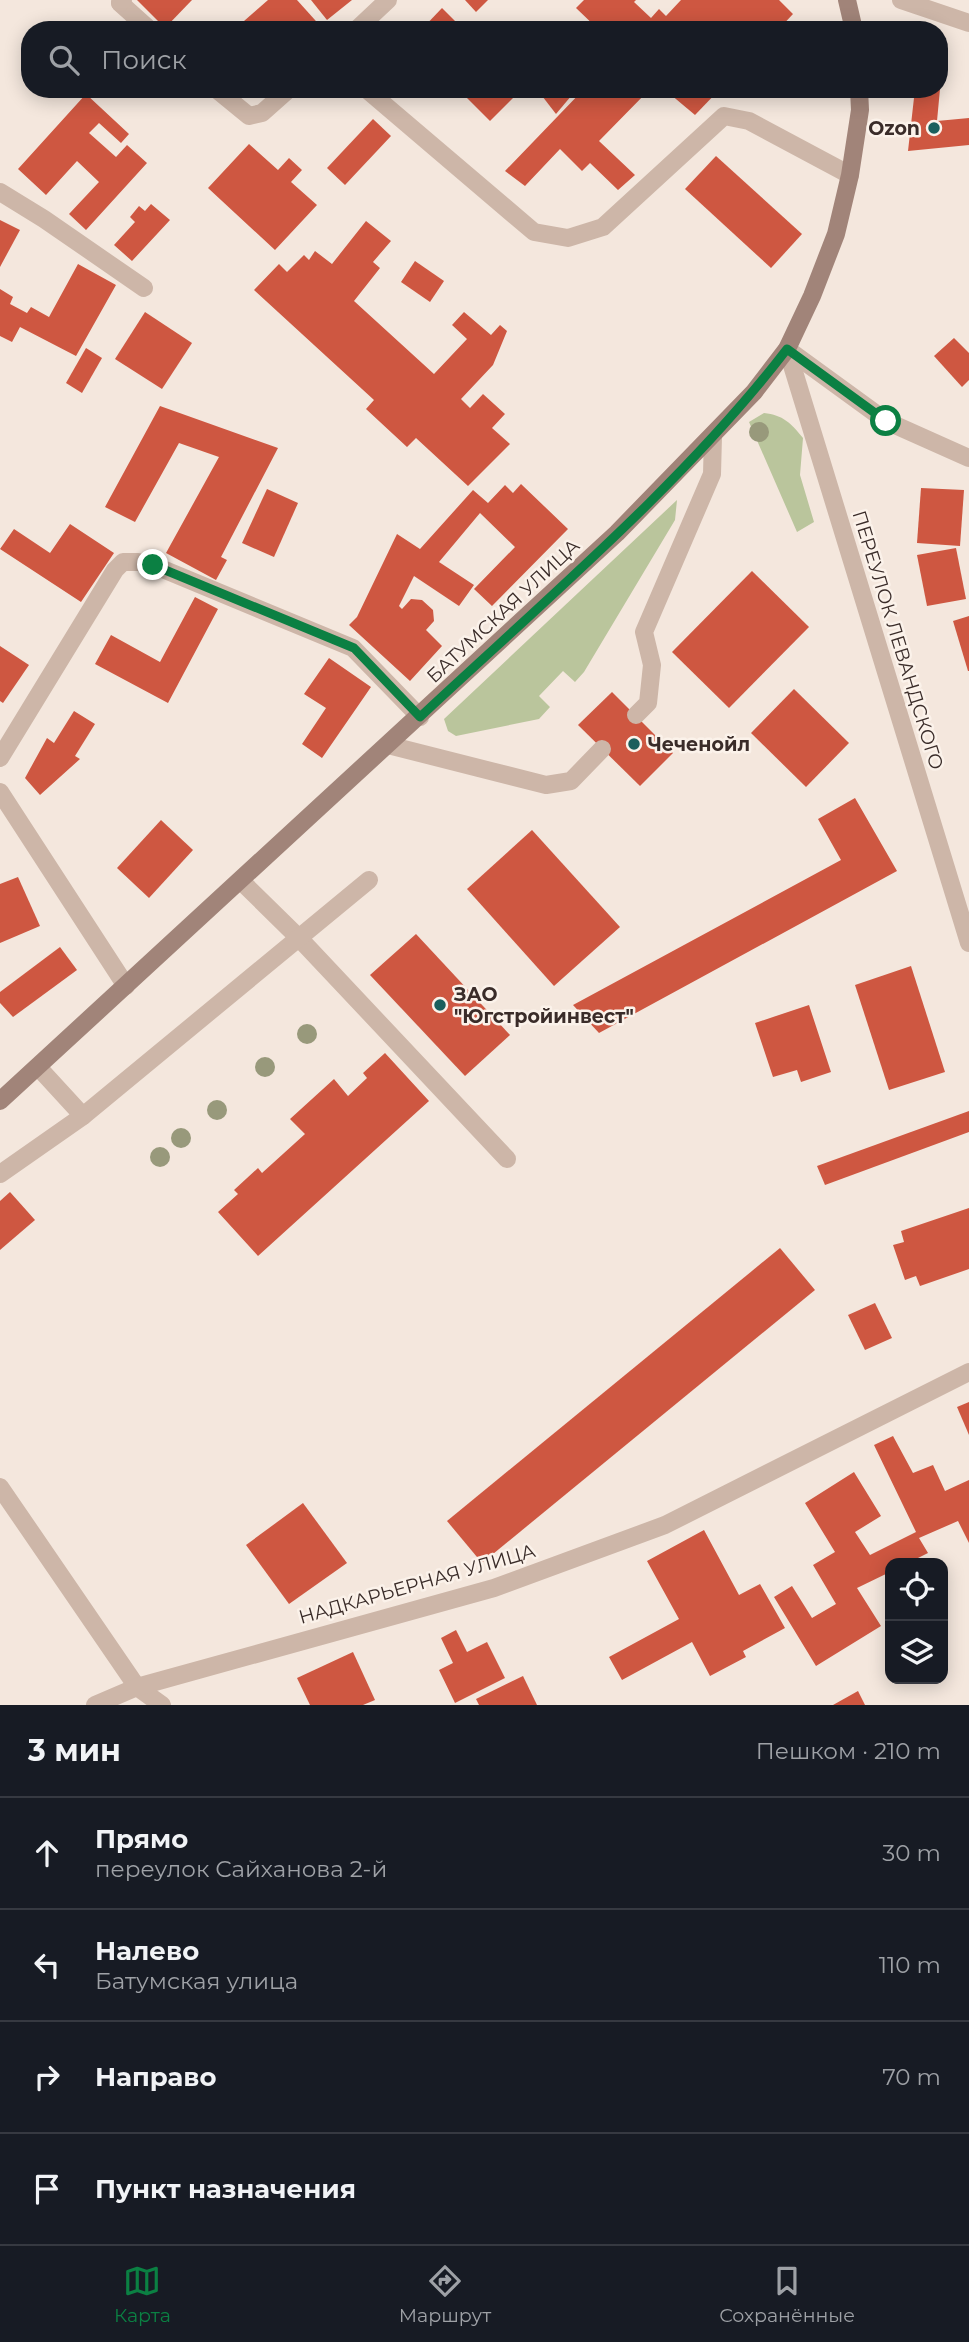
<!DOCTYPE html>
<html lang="ru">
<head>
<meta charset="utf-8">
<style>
	body { margin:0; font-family:Montserrat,sans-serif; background:#20242c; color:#f1f3f6 }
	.controls { position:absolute; right:21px; bottom:21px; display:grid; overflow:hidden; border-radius:14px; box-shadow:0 4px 18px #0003 }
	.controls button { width:63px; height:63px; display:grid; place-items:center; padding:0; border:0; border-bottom:2px solid #363941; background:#171b24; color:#f1f3f6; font:35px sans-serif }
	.stop { position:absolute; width:21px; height:21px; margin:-16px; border:5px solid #0b8043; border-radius:50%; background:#fff }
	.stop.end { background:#0b8043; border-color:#fff; box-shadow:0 2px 7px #0008 }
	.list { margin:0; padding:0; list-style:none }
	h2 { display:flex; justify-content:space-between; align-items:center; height:91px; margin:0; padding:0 28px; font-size:30px }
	h2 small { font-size:23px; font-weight:400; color:#9ea1a6 }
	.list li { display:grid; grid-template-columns:46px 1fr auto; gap:21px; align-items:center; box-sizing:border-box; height:112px; padding:0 28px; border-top:2px solid #363941 }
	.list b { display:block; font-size:26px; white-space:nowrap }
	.list p { margin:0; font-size:23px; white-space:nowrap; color:#9ea1a6 }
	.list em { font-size:23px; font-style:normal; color:#9ea1a6 }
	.icon { flex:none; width:38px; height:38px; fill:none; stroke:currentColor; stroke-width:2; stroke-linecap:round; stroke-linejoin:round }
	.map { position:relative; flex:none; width:969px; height:1705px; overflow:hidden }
	.search { position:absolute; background:#171b24; box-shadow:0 4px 18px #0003; left:21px; right:21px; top:21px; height:77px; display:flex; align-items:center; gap:18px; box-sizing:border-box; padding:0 24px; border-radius:28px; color:#9ea1a6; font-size:26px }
	.sheet { height:539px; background:#171b24 }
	nav { display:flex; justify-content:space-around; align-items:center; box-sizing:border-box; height:98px; border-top:2px solid #363941; background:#171b24; font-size:19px; color:#9ea1a6 }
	nav a { display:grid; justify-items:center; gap:4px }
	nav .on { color:#0b8043 }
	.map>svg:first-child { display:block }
	.green { fill:#bac59c }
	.building { fill:#ce5741 }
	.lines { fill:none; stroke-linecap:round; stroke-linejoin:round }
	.service { stroke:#cdb6a8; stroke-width:18 }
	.minor { stroke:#cdb6a8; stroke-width:18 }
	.secondary { stroke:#a18479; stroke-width:18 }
	.tree { fill:#98997b }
	.route { stroke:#0b8043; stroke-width:9 }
	.poi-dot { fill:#1b5f5d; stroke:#fbf2ea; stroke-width:2.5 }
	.labels { text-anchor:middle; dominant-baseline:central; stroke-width:5; stroke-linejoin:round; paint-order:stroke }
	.poi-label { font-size:19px; font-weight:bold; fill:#3a2c29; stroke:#fbf2ea; text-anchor:start }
	.street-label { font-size:19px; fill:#3a2c29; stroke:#fbf2ea }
</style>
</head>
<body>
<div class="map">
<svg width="969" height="1705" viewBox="0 0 969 1705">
	<rect width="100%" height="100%" fill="#f4e7dd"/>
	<!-- green -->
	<g class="green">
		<path d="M 764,413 C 783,415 791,423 803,438 L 800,475 L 814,522 L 797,532 L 749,422 Z"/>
		<path d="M 677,500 L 675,520 L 584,672 L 575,682 L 563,671 L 539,696 L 550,707 L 539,719 L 456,736 L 448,731 L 444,719 Z"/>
	</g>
	<!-- building -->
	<g class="building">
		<path d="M 137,0 L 192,0 L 165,28 Z"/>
		<path d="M 268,0 L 297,0 L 324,30 L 253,30 L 244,21 Z"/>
		<path d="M 311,0 L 352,0 L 327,20 Z"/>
		<path d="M 465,0 L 488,0 L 476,12 Z"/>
		<path d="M 584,0 L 636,0 L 634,2 L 651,18 L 659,9 L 666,16 L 681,0 L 779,0 L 793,14 L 778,30 L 599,30 L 576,8 Z"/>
		<path d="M 442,8 L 464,30 L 421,30 Z"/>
		<path d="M 468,89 L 522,89 L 490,121 L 463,94 Z"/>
		<path d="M 541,89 L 577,89 L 556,114 L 539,92 Z"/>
		<path d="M 584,89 L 650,89 L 599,141 L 635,175 L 618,190 L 590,163 L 582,171 L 560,149 L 525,186 L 505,171 Z"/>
		<path d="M 664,89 L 720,89 L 695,115 Z"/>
		<path d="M 915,89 L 940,89 L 937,121 L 969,118 L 969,145 L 908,151 Z"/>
		<path d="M 86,94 L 129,134 L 121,143 L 99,123 L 89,133 L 116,157 L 127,145 L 147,163 L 86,230 L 69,214 L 99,182 L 77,161 L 46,195 L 18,169 Z"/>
		<path d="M 373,119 L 391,136 L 345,185 L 327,168 Z"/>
		<path d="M 249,144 L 278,170 L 289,158 L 302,170 L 291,182 L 317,205 L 275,250 L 208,188 Z"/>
		<path d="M 716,156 L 802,234 L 771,268 L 685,189 Z"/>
		<path d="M 151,204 L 170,220 L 132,261 L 114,245 L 135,222 L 130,217 L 139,206 L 145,211 Z"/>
		<path d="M 0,220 L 20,230 L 0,267 Z"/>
		<path d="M 366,221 L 391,241 L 373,262 L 380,268 L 354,301 L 434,374 L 467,339 L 452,325 L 464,312 L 491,335 L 500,325 L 507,331 L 493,365 L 461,399 L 470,408 L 483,394 L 505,414 L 492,428 L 510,444 L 468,486 L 416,438 L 407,447 L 366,409 L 374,400 L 254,290 L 279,264 L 287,272 L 304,255 L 309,260 L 315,251 L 332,264 Z"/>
		<path d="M 415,261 L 444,281 L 430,302 L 401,282 Z"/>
		<path d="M 78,264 L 116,285 L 76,356 L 20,327 L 12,342 L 0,336 L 0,289 L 13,297 L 10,304 L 27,313 L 31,307 L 49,317 Z"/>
		<path d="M 145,312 L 192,343 L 162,389 L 115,359 Z"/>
		<path d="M 954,338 L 969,353 L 969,380 L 962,387 L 934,356 Z"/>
		<path d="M 86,348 L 102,358 L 82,393 L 66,383 Z"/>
		<path d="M 160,406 L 278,448 L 221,557 L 227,560 L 216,580 L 166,553 L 219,457 L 179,443 L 135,522 L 105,507 Z"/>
		<path d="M 521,484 L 568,529 L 492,606 L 474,589 L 515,547 L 480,513 L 439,562 L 474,585 L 459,606 L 414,576 L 399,606 L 402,609 L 411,599 L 422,600 L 433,610 L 434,621 L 426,630 L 442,646 L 410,681 L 349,625 L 357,617 L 397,534 L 420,549 L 473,490 L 488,503 L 505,485 L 513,493 Z"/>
		<path d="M 921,488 L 964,490 L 960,546 L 917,543 Z"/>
		<path d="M 267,489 L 298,503 L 274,557 L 242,543 Z"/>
		<path d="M 70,524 L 114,553 L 81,602 L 0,549 L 14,529 L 50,553 Z"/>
		<path d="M 956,548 L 966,599 L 927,606 L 917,555 Z"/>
		<path d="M 752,571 L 809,627 L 729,708 L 672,652 Z"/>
		<path d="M 195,597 L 218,609 L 168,703 L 95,664 L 111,635 L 160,662 Z"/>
		<path d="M 969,616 L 969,671 L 968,671 L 953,621 Z"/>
		<path d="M 0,646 L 29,665 L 3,703 L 0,701 Z"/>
		<path d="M 329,658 L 371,687 L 322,758 L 302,744 L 326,708 L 304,694 Z"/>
		<path d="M 794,689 L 849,743 L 806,787 L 751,733 Z"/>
		<path d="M 612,692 L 673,753 L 640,786 L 578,725 Z"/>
		<path d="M 74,711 L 95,724 L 75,756 L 80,759 L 40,795 L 25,778 L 47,738 L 54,743 Z"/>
		<path d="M 855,798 L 897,871 L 599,1033 L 573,1005 L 841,860 L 818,819 Z"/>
		<path d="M 161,820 L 193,850 L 149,898 L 117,868 Z"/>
		<path d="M 532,830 L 620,927 L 554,986 L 467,889 Z"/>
		<path d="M 18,877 L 40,926 L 0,943 L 0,884 Z"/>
		<path d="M 416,934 L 510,1035 L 465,1076 L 370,975 Z"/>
		<path d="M 60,947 L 77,970 L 13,1017 L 0,1003 L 0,992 Z"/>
		<path d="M 911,966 L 945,1072 L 889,1090 L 855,985 Z"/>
		<path d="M 809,1005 L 831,1072 L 801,1082 L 797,1070 L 773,1077 L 755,1023 Z"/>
		<path d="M 385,1053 L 429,1101 L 258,1256 L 218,1212 L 238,1194 L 234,1190 L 258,1168 L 262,1173 L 305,1134 L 290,1119 L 334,1079 L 348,1096 L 367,1078 L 363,1073 Z"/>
		<path d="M 969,1111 L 969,1132 L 825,1185 L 817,1166 Z"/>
		<path d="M 10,1192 L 35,1220 L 0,1250 L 0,1201 Z"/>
		<path d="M 969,1208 L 969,1269 L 920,1286 L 916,1276 L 905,1280 L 893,1245 L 904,1242 L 901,1231 Z"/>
		<path d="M 780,1248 L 815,1290 L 482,1563 L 447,1521 Z"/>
		<path d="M 875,1303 L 892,1338 L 865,1350 L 848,1315 Z"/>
		<path d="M 969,1402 L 969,1435 L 957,1407 Z"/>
		<path d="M 893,1436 L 913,1473 L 933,1465 L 945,1491 L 969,1480 L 969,1543 L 958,1521 L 919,1538 L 928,1553 L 908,1563 L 890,1563 L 890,1572 L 857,1588 L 881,1626 L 816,1666 L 774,1597 L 792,1586 L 812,1618 L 836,1604 L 813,1565 L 835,1552 L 805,1503 L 854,1472 L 881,1516 L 855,1532 L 870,1555 L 916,1532 L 874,1445 Z"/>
		<path d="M 303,1503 L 347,1563 L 289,1604 L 246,1545 Z"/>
		<path d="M 704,1530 L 739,1595 L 760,1584 L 785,1628 L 743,1651 L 746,1657 L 710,1676 L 692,1642 L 622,1680 L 609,1657 L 679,1619 L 647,1561 Z"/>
		<path d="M 456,1630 L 467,1652 L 487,1642 L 505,1678 L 455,1703 L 439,1670 L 453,1663 L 441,1638 Z"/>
		<path d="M 353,1652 L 375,1700 L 363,1705 L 310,1705 L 297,1678 Z"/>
		<path d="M 523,1676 L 537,1705 L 479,1705 L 476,1699 Z"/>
		<path d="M 858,1691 L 865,1705 L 833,1705 Z"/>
	</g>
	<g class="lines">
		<!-- service -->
		<g class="service">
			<path d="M 120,3 L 150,30"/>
			<path d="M 356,30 L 388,0"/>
			<path d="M 216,89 L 249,116 L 262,113 L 289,89"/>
			<path d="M 366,89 L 534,232 L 568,238 L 603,227 L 724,116 L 749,121 L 850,175"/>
			<path d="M 636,715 L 648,703 L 652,665 L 644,632 L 712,474 L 713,436"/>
			<path d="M 388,745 L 546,785 L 571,781 L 602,749"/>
			<path d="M 241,881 L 299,938 L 507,1159"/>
			<path d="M 83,1116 L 369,880"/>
			<path d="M 0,1174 L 83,1116 L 38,1067"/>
		</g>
		<!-- minor -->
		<g class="minor">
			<path d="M 901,0 L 969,23"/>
			<path d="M 120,3 L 123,0"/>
			<path d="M 0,192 L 44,219 L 144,288"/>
			<path d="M 787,349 L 969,943"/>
			<path d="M 787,349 L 886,421 L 969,458"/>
			<path d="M 0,758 L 115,570 L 123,562 L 138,562 L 153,565 L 353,648 L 420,717"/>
			<path d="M 0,792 L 126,986"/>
			<path d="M 0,1487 L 137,1687 L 162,1705"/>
			<path d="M 95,1705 L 137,1687 L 494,1588 L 665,1525 L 969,1372"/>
		</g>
		<!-- secondary -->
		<g class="secondary">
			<path d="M 847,0 L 854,30"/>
			<path d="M 0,1101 L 617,533 L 754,392 L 787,349 L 812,296 L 836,234 L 850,175 L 860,110 L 859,89"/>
		</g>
	</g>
	<!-- trees -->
	<g class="tree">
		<circle cx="759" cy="432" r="10"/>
		<circle cx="307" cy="1034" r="10"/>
		<circle cx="265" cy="1067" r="10"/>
		<circle cx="217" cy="1110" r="10"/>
		<circle cx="181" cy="1138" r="10"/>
		<circle cx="160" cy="1157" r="10"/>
	</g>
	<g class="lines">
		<!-- route -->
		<path class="route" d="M 153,565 L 354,648 L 420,717 C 544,601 684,483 787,349 L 886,421"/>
	</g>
	<!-- markers -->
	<g class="poi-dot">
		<circle cx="934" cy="128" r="7"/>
		<circle cx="634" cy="744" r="7"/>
		<circle cx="440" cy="1005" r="7"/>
	</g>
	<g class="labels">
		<!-- poi labels -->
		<g class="poi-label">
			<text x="920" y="128" text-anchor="end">Ozon</text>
			<text x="648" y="744">Чеченойл</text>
			<text x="454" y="994">ЗАО<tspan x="454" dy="22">"Югстройинвест"</tspan></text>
		</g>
		<!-- street labels -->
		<g class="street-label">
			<text transform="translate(503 611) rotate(-43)">БАТУМСКАЯ УЛИЦА</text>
			<text transform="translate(898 640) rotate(73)">ПЕРЕУЛОК ЛЕВАНДСКОГО</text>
			<text transform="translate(417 1584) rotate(-16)">НАДКАРЬЕРНАЯ УЛИЦА</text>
		</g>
	</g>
</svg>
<div class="controls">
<button><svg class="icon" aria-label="locate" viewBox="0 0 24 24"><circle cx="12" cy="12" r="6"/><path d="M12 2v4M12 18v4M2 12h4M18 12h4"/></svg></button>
<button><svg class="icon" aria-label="layers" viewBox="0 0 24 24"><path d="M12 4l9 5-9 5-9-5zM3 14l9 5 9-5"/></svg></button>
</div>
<div class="stop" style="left:886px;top:421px"></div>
<div class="stop end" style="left:153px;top:565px"></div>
<div class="search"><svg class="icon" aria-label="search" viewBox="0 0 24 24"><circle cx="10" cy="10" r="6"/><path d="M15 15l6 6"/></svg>Поиск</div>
</div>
<section class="sheet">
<h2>3 мин<small>Пешком · 210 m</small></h2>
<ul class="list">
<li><svg class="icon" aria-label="ahead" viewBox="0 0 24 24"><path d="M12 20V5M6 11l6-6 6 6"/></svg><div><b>Прямо</b><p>переулок Сайханова 2-й</p></div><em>30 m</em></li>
<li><svg class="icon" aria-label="left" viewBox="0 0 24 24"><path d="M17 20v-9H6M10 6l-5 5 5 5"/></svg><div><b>Налево</b><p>Батумская улица</p></div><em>110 m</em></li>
<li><svg class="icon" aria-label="right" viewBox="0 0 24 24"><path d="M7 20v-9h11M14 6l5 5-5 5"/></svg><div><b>Направо</b></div><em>70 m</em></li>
<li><svg class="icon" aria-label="arrive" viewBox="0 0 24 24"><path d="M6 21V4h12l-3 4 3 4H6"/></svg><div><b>Пункт назначения</b></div></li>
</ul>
</section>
<nav>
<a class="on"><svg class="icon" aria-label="map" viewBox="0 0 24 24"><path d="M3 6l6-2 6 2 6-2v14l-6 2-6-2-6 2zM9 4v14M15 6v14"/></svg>Карта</a>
<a><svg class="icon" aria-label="directions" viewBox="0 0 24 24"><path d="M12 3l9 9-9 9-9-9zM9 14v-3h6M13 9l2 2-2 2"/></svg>Маршрут</a>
<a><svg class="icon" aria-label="saved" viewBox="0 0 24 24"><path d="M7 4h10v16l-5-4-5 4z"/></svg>Сохранённые</a>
</nav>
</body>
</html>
